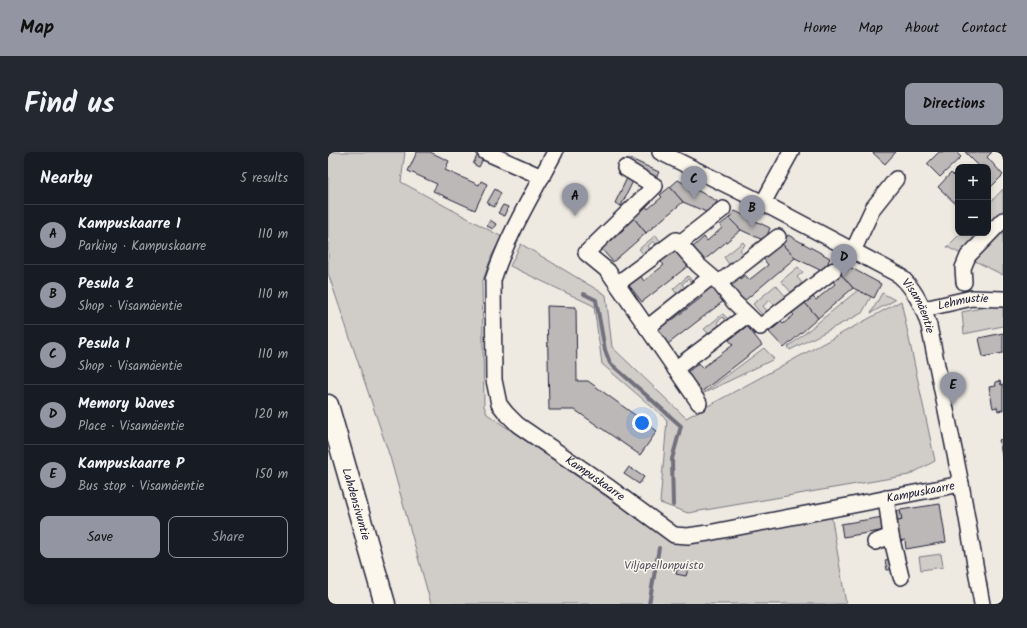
<!DOCTYPE html>
<html lang="en">
<head>
<meta charset="utf-8">
<style>
	body { margin:0; font-family:Kalam,sans-serif; background:#242831; color:#f1f3f6 }
	.controls { position:absolute; right:12px; top:12px; display:grid; overflow:hidden; border-radius:8px; box-shadow:0 2px 6px #0003 }
	.controls button { width:36px; height:36px; display:grid; place-items:center; padding:0; border:0; border-bottom:1px solid #363941; background:#171b24; color:#f1f3f6; font:20px sans-serif }
	.you { position:absolute; left:314px; top:271px; width:14px; height:14px; margin:-10px; border:3px solid #fff; border-radius:50%; background:#1a73e8; box-shadow:0 0 0 6px #1a73e833 }
	.badge { display:grid; place-items:center; width:26px; height:26px; border-radius:50%; background:#9495a2; color:#111; font-size:13px; font-weight:700 }
	.pin { position:absolute; translate:-50% -33px; filter:drop-shadow(0 1px 2px #0008) }
	.pin::after { content:''; position:absolute; top:21px; width:14px; height:12px; background:inherit; clip-path:polygon(0 0,100% 0,50% 100%) }
	.list { margin:0; padding:0; list-style:none }
	h2 { display:flex; justify-content:space-between; align-items:center; height:52px; margin:0; padding:0 16px; font-size:17px }
	h2 small { font-size:13px; font-weight:400; color:#9ea1a6 }
	.list li { display:grid; grid-template-columns:26px 1fr auto; gap:12px; align-items:center; box-sizing:border-box; height:60px; padding:0 16px; border-top:1px solid #363941 }
	.list b { display:block; font-size:15px; white-space:nowrap }
	.list p { margin:0; font-size:13px; white-space:nowrap; color:#9ea1a6 }
	.list em { font-size:13px; font-style:normal; color:#9ea1a6 }
	.actions { display:flex; gap:8px; padding:12px 16px }
	.actions a { flex:1; padding:9px 0; border:1px solid #9495a2; border-radius:8px; text-align:center; font-size:14px; color:#9495a2 }
	.actions .main { background:#9495a2; color:#111 }
	.map { position:relative; flex:none; width:675px; height:452px; overflow:hidden; border-radius:8px }
	header { display:flex; align-items:center; gap:24px; box-sizing:border-box; height:56px; padding:0 20px; background:#9495a2; color:#111 }
	header strong { font-size:19px }
	nav { display:flex; gap:22px; margin-inline-start:auto; font-size:14px }
	.intro { display:flex; align-items:center; justify-content:space-between; box-sizing:border-box; height:96px; padding:0 24px }
	h1 { margin:0; font-size:28px }
	.button { padding:10px 18px; border-radius:8px; background:#9495a2; color:#111; font-size:14px; font-weight:700 }
	main { display:flex; gap:24px; padding:0 24px }
	aside { flex:1; background:#171b24; border-radius:8px; box-shadow:0 2px 6px #0003 }
	.map>svg:first-child { display:block }
	.green { fill:#d0cdc9; stroke:#797882 }
	.lines { fill:none; stroke-linecap:round; stroke-linejoin:round }
	.stream { stroke:#716f7c; stroke-width:4 }
	.building { fill:#bcb8b8; stroke:#22223b }
	.minor-casing { stroke:#22223b; stroke-width:18 }
	.major-casing { stroke:#22223b; stroke-width:23 }
	.minor { stroke:#fbf7ec; stroke-width:15 }
	.major { stroke:#fbf7ec; stroke-width:20 }
	.labels { text-anchor:middle; dominant-baseline:central; stroke-width:3; stroke-linejoin:round; paint-order:stroke }
	.street-label { font-size:12px; fill:#22223b; stroke:#fbf7ec }
	.park-label { font-size:12px; fill:#565566; stroke:#fbf7ec }
</style>
</head>
<body>
<header>
<strong>Map</strong>
<nav><a>Home</a><a>Map</a><a>About</a><a>Contact</a></nav>
</header>
<div class="intro"><h1>Find us</h1><a class="button">Directions</a></div>
<main>
<aside>
<h2>Nearby<small>5 results</small></h2>
<ul class="list">
<li><span class="badge">A</span><div><b>Kampuskaarre 1</b><p>Parking · Kampuskaarre</p></div><em>110 m</em></li>
<li><span class="badge">B</span><div><b>Pesula 2</b><p>Shop · Visamäentie</p></div><em>110 m</em></li>
<li><span class="badge">C</span><div><b>Pesula 1</b><p>Shop · Visamäentie</p></div><em>110 m</em></li>
<li><span class="badge">D</span><div><b>Memory Waves</b><p>Place · Visamäentie</p></div><em>120 m</em></li>
<li><span class="badge">E</span><div><b>Kampuskaarre P</b><p>Bus stop · Visamäentie</p></div><em>150 m</em></li>
</ul>
<div class="actions"><a class="main">Save</a><a>Share</a></div>
</aside>
<div class="map">
<svg width="675" height="452" viewBox="0 0 675 452">
	<rect width="100%" height="100%" fill="#eeeae2"/>
	<filter id="ink" filterUnits="userSpaceOnUse"><feTurbulence type="fractalNoise" baseFrequency=".025" numOctaves="2"/><feDisplacementMap in="SourceGraphic" scale="8" xChannelSelector="R" yChannelSelector="G"/><feConvolveMatrix kernelMatrix="1 2 1 2 8 2 1 2 1" color-interpolation-filters="sRGB"/></filter>
	<g filter="url(#ink)">
		<!-- green -->
		<g class="green">
			<path d="M 0,0 L 77,0 L 73,30 L 174,85 L 164,103 L 154,131 L 156,254 L 159,262 L 318,372 L 339,384 L 371,390 L 503,362 L 518,452 L 103,452 L 62,305 L 0,121 Z"/>
			<path d="M 675,37 L 675,123 L 619,95 L 633,81 L 660,81 L 660,53 Z"/>
			<path d="M 328,83 L 334,92 L 330,95 L 325,89 L 320,94 L 325,100 L 318,105 L 311,97 Z"/>
			<path d="M 415,90 L 417,93 L 412,98 L 417,103 L 402,114 L 396,105 Z"/>
			<path d="M 193,92 L 278,143 L 284,195 L 358,266 L 573,149 L 607,309 L 581,323 L 360,361 L 332,351 L 339,268 L 274,212 L 266,154 L 182,114 Z"/>
			<path d="M 470,115 L 475,120 L 469,125 L 474,131 L 463,140 L 453,129 Z"/>
			<path d="M 360,124 L 367,133 L 365,134 L 360,127 L 354,132 L 359,139 L 351,145 L 345,137 Z"/>
			<path d="M 448,133 L 459,146 L 448,155 L 442,148 L 435,154 L 441,161 L 436,165 L 425,152 Z"/>
			<path d="M 530,138 L 544,143 L 534,161 L 462,198 L 460,195 Z"/>
			<path d="M 554,141 L 567,148 L 543,161 Z"/>
			<path d="M 668,153 L 675,154 L 675,174 L 636,182 L 634,160 Z"/>
			<path d="M 395,162 L 402,169 L 400,171 L 395,165 L 389,170 L 393,176 L 383,185 L 376,177 Z"/>
			<path d="M 436,196 L 446,207 L 374,242 Z"/>
			<path d="M 613,402 L 615,415 L 593,418 L 591,405 Z"/>
		</g>
		<g class="lines">
			<!-- stream -->
			<g class="stream">
				<path d="M 256,142 L 268,148 L 277,198 L 282,211 L 353,274 L 344,307 L 345,353"/>
				<path d="M 321,452 L 331,396"/>
			</g>
		</g>
		<!-- building -->
		<g class="building">
			<path d="M 89,0 L 102,0 L 121,9 L 117,18 L 151,33 L 153,29 L 159,32 L 147,58 L 105,39 L 109,32 L 80,19 Z"/>
			<path d="M 544,0 L 568,0 L 557,12 Z"/>
			<path d="M 611,0 L 628,0 L 633,5 L 612,25 L 599,12 Z"/>
			<path d="M 637,0 L 664,0 L 659,5 L 675,23 L 660,38 L 660,15 L 652,15 Z"/>
			<path d="M 150,2 L 156,5 L 151,15 L 145,12 Z"/>
			<path d="M 301,6 L 331,20 L 328,26 L 298,13 Z"/>
			<path d="M 623,21 L 630,28 L 630,54 L 610,35 Z"/>
			<path d="M 300,24 L 306,27 L 293,54 L 287,51 Z"/>
			<path d="M 350,28 L 389,49 L 383,62 L 355,50 L 342,35 Z"/>
			<path d="M 342,35 L 355,50 L 318,81 L 305,65 L 318,54 L 320,57 L 334,45 L 332,43 Z"/>
			<path d="M 167,37 L 173,41 L 166,55 L 159,51 Z"/>
			<path d="M 175,53 L 180,55 L 176,64 L 170,61 Z"/>
			<path d="M 407,59 L 442,76 L 437,89 L 413,78 L 401,66 Z"/>
			<path d="M 305,65 L 318,81 L 285,110 L 270,93 L 279,86 L 283,89 L 297,76 L 295,74 Z"/>
			<path d="M 401,66 L 413,78 L 375,109 L 364,96 L 376,85 L 379,89 L 394,76 L 392,73 Z"/>
			<path d="M 162,68 L 168,72 L 165,77 L 159,74 Z"/>
			<path d="M 460,83 L 502,106 L 496,120 L 467,106 L 454,92 Z"/>
			<path d="M 454,92 L 467,106 L 415,150 L 402,135 L 417,123 L 421,128 L 440,113 L 435,106 Z"/>
			<path d="M 347,97 L 360,114 L 314,150 L 300,132 L 312,123 L 316,129 L 336,113 L 332,109 Z"/>
			<path d="M 518,113 L 553,132 L 546,146 L 525,136 L 512,121 Z"/>
			<path d="M 512,121 L 525,136 L 490,166 L 477,151 L 484,144 L 488,148 L 507,132 L 504,128 Z"/>
			<path d="M 384,132 L 397,148 L 340,192 L 326,175 L 340,165 L 343,169 L 374,145 L 371,142 Z"/>
			<path d="M 477,151 L 490,166 L 456,196 L 441,180 L 453,170 L 455,172 L 466,163 L 463,160 Z"/>
			<path d="M 219,154 L 248,155 L 249,229 L 260,229 L 329,279 L 312,303 L 247,258 L 221,258 Z"/>
			<path d="M 419,174 L 434,193 L 372,241 L 357,222 L 371,211 L 374,216 L 405,193 L 401,188 Z"/>
			<path d="M 675,181 L 675,201 L 655,205 L 651,186 Z"/>
			<path d="M 672,229 L 673,233 L 675,232 L 675,258 L 670,259 L 669,255 L 665,256 L 661,235 L 668,234 L 667,230 Z"/>
			<path d="M 675,287 L 675,309 L 671,288 Z"/>
			<path d="M 301,315 L 316,325 L 311,332 L 296,322 Z"/>
			<path d="M 612,352 L 618,390 L 578,397 L 577,388 L 569,389 L 566,370 L 574,368 L 572,358 Z"/>
			<path d="M 572,358 L 574,368 L 566,370 L 562,360 Z"/>
			<path d="M 555,365 L 558,378 L 515,385 L 513,372 Z"/>
			<path d="M 567,407 L 568,417 L 559,418 L 557,408 Z"/>
			<path d="M 351,411 L 361,414 L 358,424 L 348,422 Z"/>
		</g>
		<g class="lines">
			<defs>
				<g id="minor">
					<path d="M 157,0 L 214,25"/>
					<path id="s1" d="M 227,0 C 205,41 179,84 165,128 L 166,228 L 171,252 L 178,261 L 190,273 L 282,336 L 346,383 L 360,384 L 380,381 L 633,332"/>
					<path id="s2" d="M 332,0 L 435,51 L 571,123 C 587,137 595,154 601,174 L 633,332 L 654,452"/>
					<path d="M 297,16 L 327,34 L 258,101 L 280,119 L 371,251"/>
					<path d="M 435,51 L 463,0"/>
					<path d="M 352,91 L 395,57"/>
					<path d="M 525,99 L 545,56 L 568,27"/>
					<path d="M 636,130 L 635,116 L 640,104 L 675,68"/>
					<path d="M 391,131 L 450,85"/>
					<path d="M 289,132 L 348,88 L 370,113 L 391,131 L 406,150 L 432,175 L 506,118"/>
					<path id="s3" d="M 596,157 L 644,146 L 675,147"/>
					<path d="M 319,176 L 383,125"/>
					<path d="M 347,217 L 419,163"/>
					<path d="M 558,346 L 563,384 L 573,425"/>
					<path d="M 547,390 L 563,384"/>
				</g>
				<g id="major">
					<path id="s4" d="M 0,253 L 57,452"/>
				</g>
			</defs>
			<!-- minor casing -->
			<use href="#minor" class="minor-casing"/>
			<!-- major casing -->
			<use href="#major" class="major-casing"/>
			<!-- minor -->
			<use href="#minor" class="minor"/>
			<!-- major -->
			<use href="#major" class="major"/>
		</g>
	</g>
	<g class="labels">
		<!-- street labels -->
		<g class="street-label">
			<text stroke="none"><textPath href="#s3" startOffset="40">Lehmustie</textPath></text>
			<text stroke="none"><textPath href="#s2" startOffset="306">Visamäentie</textPath></text>
			<text stroke="none"><textPath href="#s1" startOffset="389">Kampuskaarre</textPath></text>
			<text stroke="none"><textPath href="#s1" startOffset="737">Kampuskaarre</textPath></text>
			<text stroke="none"><textPath href="#s4" startOffset="103">Lahdensivuntie</textPath></text>
		</g>
		<!-- park labels -->
		<g class="park-label">
			<text x="336" y="413">Viljapellonpuisto</text>
		</g>
	</g>
</svg>
<div class="controls">
<button>+</button>
<button>−</button>
</div>
<div class="you"></div>
<div class="pin badge" style="left:247px;top:64px">A</div>
<div class="pin badge" style="left:424px;top:76px">B</div>
<div class="pin badge" style="left:366px;top:47px">C</div>
<div class="pin badge" style="left:516px;top:125px">D</div>
<div class="pin badge" style="left:625px;top:253px">E</div>
</div>
</main>
</body>
</html>
